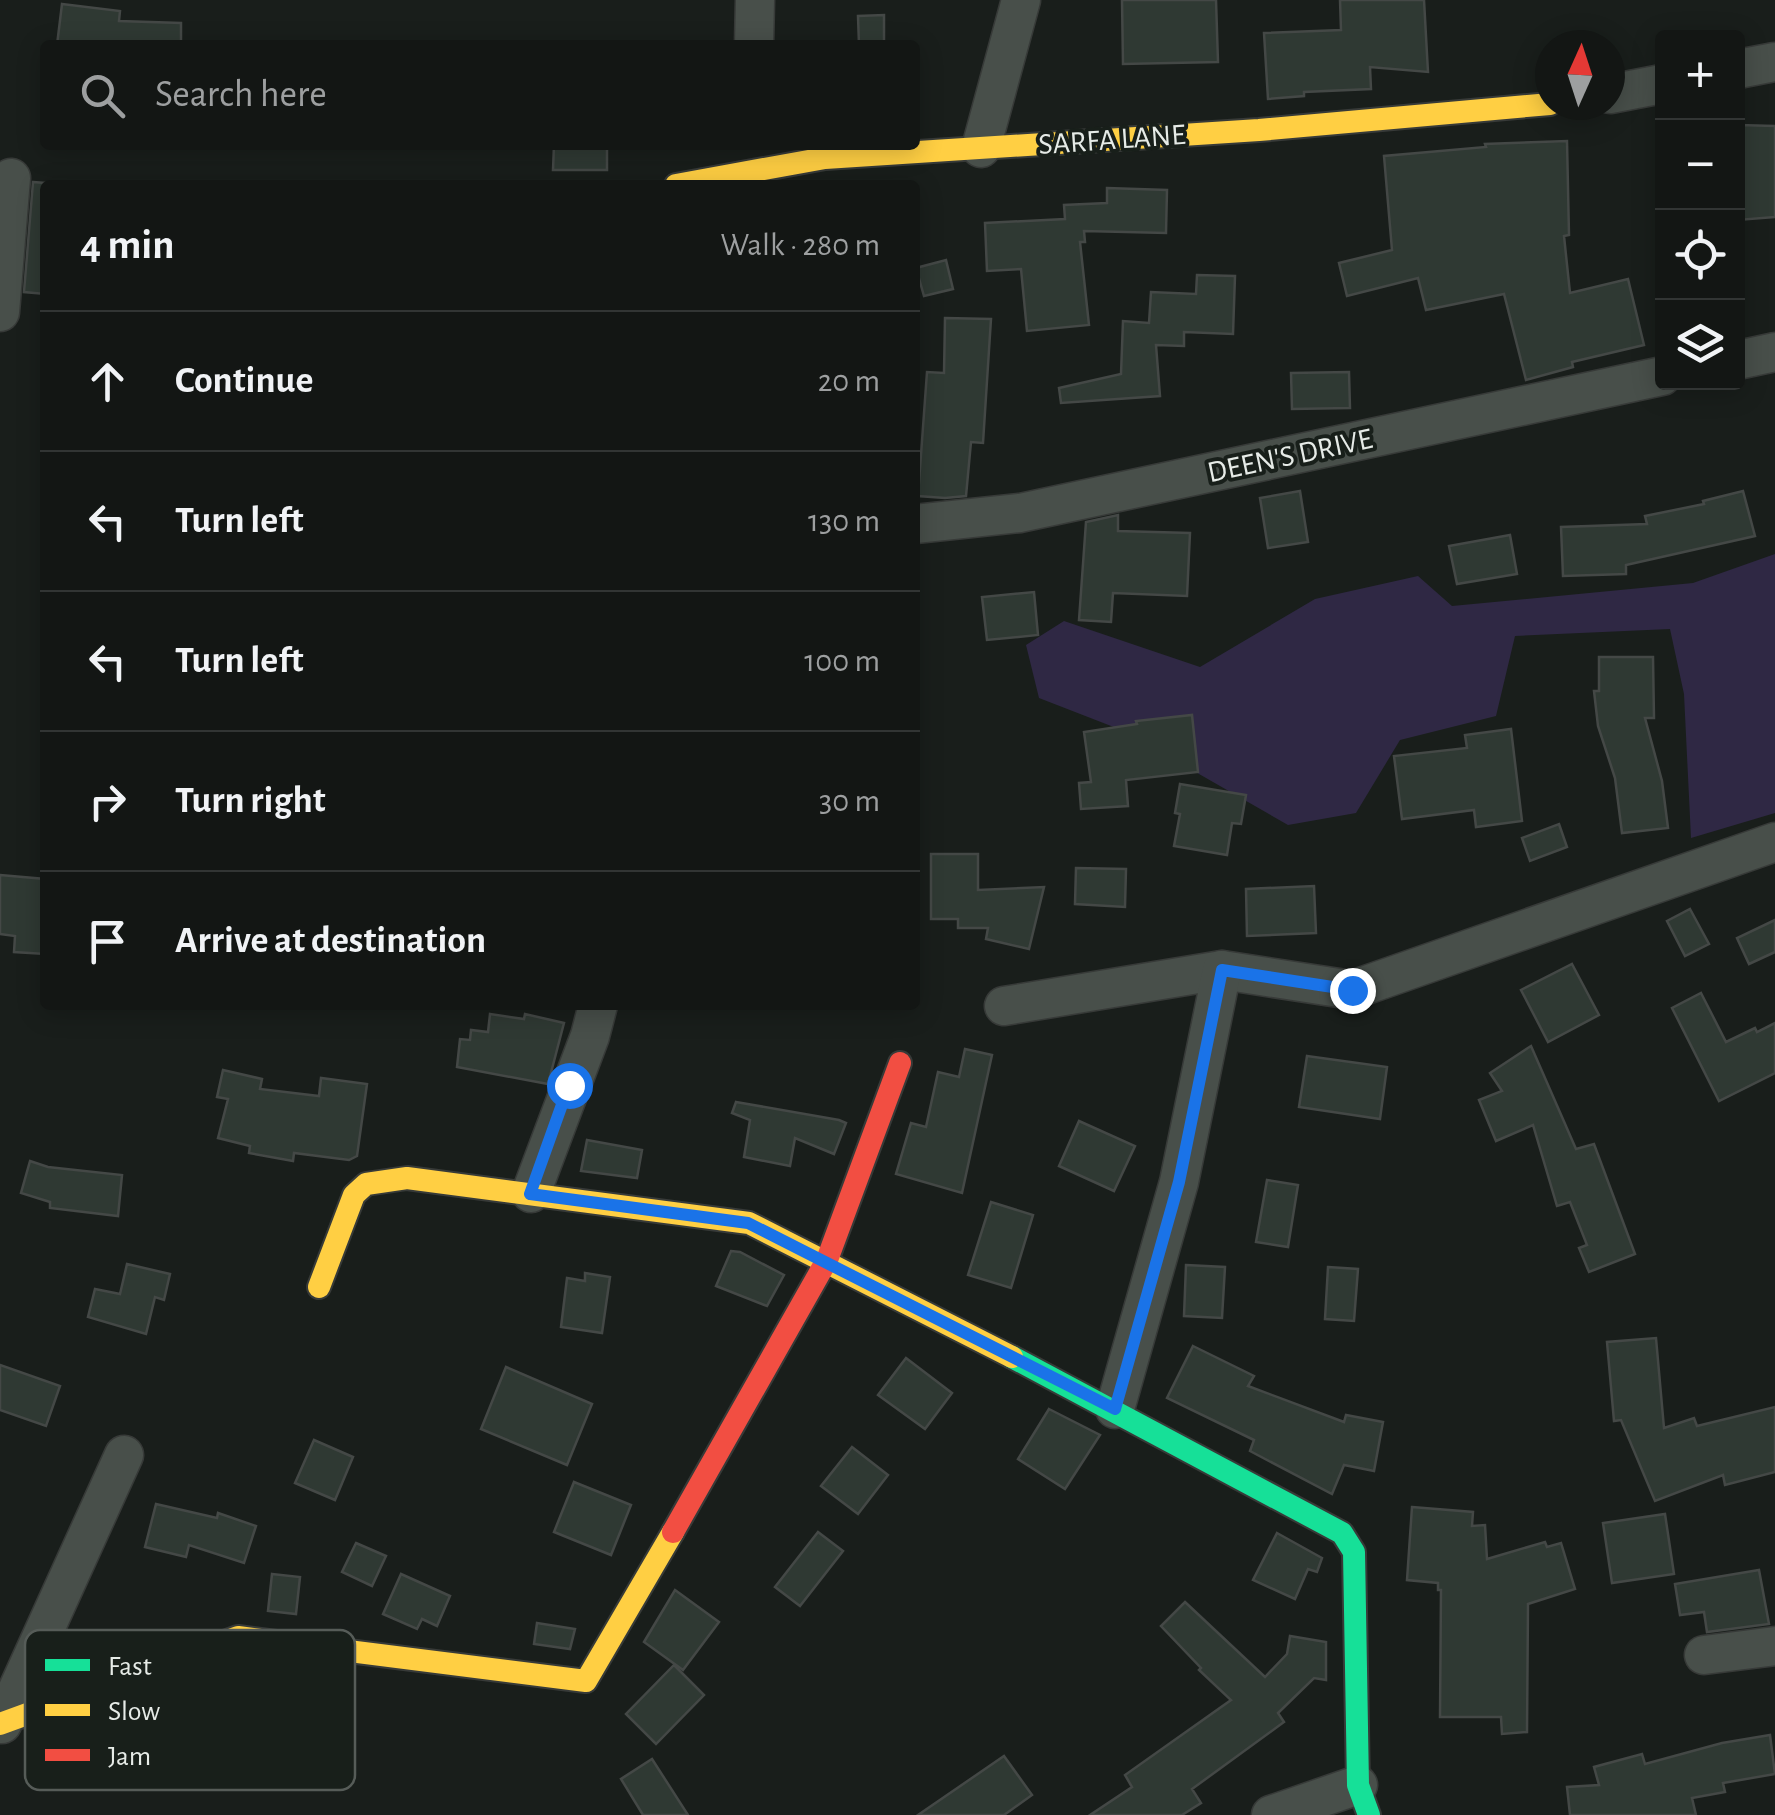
<!DOCTYPE html>
<html lang="en">
<head>
<meta charset="utf-8">
<style>
	body { margin:0; font-family:"Alegreya Sans",sans-serif; background:#1c1f1d; color:#f1f3f6 }
	.controls { position:absolute; right:30px; top:30px; display:grid; overflow:hidden; border-radius:10px; box-shadow:0 5px 25px #0003 }
	.controls button { width:90px; height:90px; display:grid; place-items:center; padding:0; border:0; border-bottom:2px solid #323534; background:#131614; color:#f1f3f6; font:50px sans-serif }
	.compass { position:absolute; left:1535px; top:30px; width:90px; height:90px; border-radius:50%; background:#131614; box-shadow:0 5px 25px #0003; rotate:3deg }
	.stop { position:absolute; width:30px; height:30px; margin:-22px; border:8px solid #1a73e8; border-radius:50%; background:#fff }
	.stop.end { background:#1a73e8; border-color:#fff; box-shadow:0 2px 10px #0008 }
	.list { margin:0; padding:0; list-style:none }
	h2 { display:flex; justify-content:space-between; align-items:center; height:130px; margin:0; padding:0 40px; font-size:42px }
	h2 small { font-size:32px; font-weight:400; color:#9d9fa0 }
	.list li { display:grid; grid-template-columns:65px 1fr auto; gap:30px; align-items:center; box-sizing:border-box; height:140px; padding:0 40px; border-top:2px solid #323534 }
	.list b { display:block; font-size:38px; white-space:nowrap }
	.list em { font-size:32px; font-style:normal; color:#9d9fa0 }
	.icon { flex:none; width:55px; height:55px; fill:none; stroke:currentColor; stroke-width:2; stroke-linecap:round; stroke-linejoin:round }
	.map { position:relative; flex:none; width:1775px; height:1815px; overflow:hidden }
	.search { position:absolute; background:#131614; box-shadow:0 5px 25px #0003; left:40px; top:40px; width:880px; height:110px; display:flex; align-items:center; gap:25px; box-sizing:border-box; padding:0 35px; border-radius:10px; color:#9d9fa0; font-size:38px }
	.panel { position:absolute; background:#131614; box-shadow:0 5px 25px #0003; left:40px; top:180px; width:880px; height:830px; border-radius:10px }
	.map>svg:first-child { display:block }
	.green { fill:#2f2844 }
	.building { fill:#2f3933; stroke:#444846; stroke-width:2.5 }
	.lines { fill:none; stroke-linecap:round; stroke-linejoin:round }
	.street-casing { stroke:#373a38; stroke-width:41 }
	.fast-casing { stroke:#373a38; stroke-width:26 }
	.slow-casing { stroke:#373a38; stroke-width:26 }
	.jam-casing { stroke:#373a38; stroke-width:26 }
	.street { stroke:#484f4a; stroke-width:38 }
	.fast { stroke:#16e098; stroke-width:22 }
	.slow { stroke:#ffcf43; stroke-width:22 }
	.jam { stroke:#f24e42; stroke-width:22 }
	.route { stroke:#1a73e8; stroke-width:12 }
	.labels { text-anchor:middle; dominant-baseline:central; stroke-width:8; stroke-linejoin:round; paint-order:stroke }
	.street-label { font-size:30px; fill:#e6ebe7; stroke:#181f1a }
	.key { fill:#181f1a; stroke:#565c58; stroke-width:2.5 }
	.key-label { font-size:28px; fill:#e6ebe7 }
</style>
</head>
<body>
<div class="map">
<svg width="1775" height="1815" viewBox="0 0 1775 1815">
	<rect width="100%" height="100%" fill="#191e1b"/>
	<!-- green -->
	<path class="green" d="M 1775,554 L 1775,813 L 1691,838 L 1684,694 L 1670,629 L 1515,636 L 1496,716 L 1400,740 L 1356,813 L 1288,825 L 1124,731 L 1039,698 L 1026,645 L 1064,621 L 1200,667 L 1315,599 L 1418,576 L 1452,606 L 1693,583 Z"/>
	<!-- building -->
	<g class="building">
		<path d="M 1122,0 L 1216,0 L 1218,62 L 1123,64 Z"/>
		<path d="M 1340,0 L 1424,0 L 1428,72 L 1370,67 L 1371,89 L 1304,92 L 1304,96 L 1268,99 L 1264,33 L 1341,30 Z"/>
		<path d="M 62,4 L 120,11 L 119,21 L 181,23 L 181,45 L 57,45 Z"/>
		<path d="M 884,15 L 884,45 L 859,45 L 858,16 Z"/>
		<path d="M 1738,125 L 1775,126 L 1775,217 L 1738,220 Z"/>
		<path d="M 1567,141 L 1569,235 L 1564,236 L 1570,293 L 1628,279 L 1644,345 L 1572,362 L 1573,367 L 1526,380 L 1504,294 L 1426,310 L 1418,278 L 1347,296 L 1339,263 L 1392,250 L 1384,156 L 1486,147 L 1485,144 Z"/>
		<path d="M 554,145 L 607,145 L 607,170 L 553,170 Z"/>
		<path d="M 33,182 L 45,183 L 45,294 L 24,292 Z"/>
		<path d="M 1107,188 L 1167,190 L 1166,233 L 1084,231 L 1085,242 L 1080,242 L 1089,325 L 1027,331 L 1021,269 L 987,271 L 985,223 L 1065,219 L 1064,205 L 1107,203 Z"/>
		<path d="M 946,260 L 953,289 L 924,296 L 916,268 Z"/>
		<path d="M 1197,275 L 1235,276 L 1233,334 L 1184,332 L 1184,346 L 1156,345 L 1160,396 L 1061,403 L 1059,388 L 1121,374 L 1123,321 L 1149,323 L 1151,292 L 1196,294 Z"/>
		<path d="M 945,318 L 991,319 L 983,443 L 971,442 L 966,496 L 945,498 L 918,496 L 927,372 L 944,373 Z"/>
		<path d="M 1349,372 L 1350,408 L 1292,409 L 1291,373 Z"/>
		<path d="M 1300,491 L 1308,542 L 1268,548 L 1260,498 Z"/>
		<path d="M 1743,491 L 1755,536 L 1626,565 L 1626,574 L 1563,576 L 1561,527 L 1647,524 L 1645,516 L 1704,504 L 1703,501 Z"/>
		<path d="M 1118,515 L 1118,531 L 1190,533 L 1187,596 L 1113,593 L 1111,622 L 1079,620 L 1086,522 Z"/>
		<path d="M 1510,535 L 1517,574 L 1457,584 L 1449,546 Z"/>
		<path d="M 1034,592 L 1038,635 L 987,640 L 982,597 Z"/>
		<path d="M 1599,657 L 1653,657 L 1654,718 L 1645,718 L 1662,781 L 1668,828 L 1622,833 L 1615,778 L 1598,726 L 1594,691 L 1599,691 Z"/>
		<path d="M 1192,715 L 1198,772 L 1126,780 L 1128,806 L 1081,809 L 1079,783 L 1091,782 L 1084,732 L 1137,724 L 1136,721 Z"/>
		<path d="M 1511,729 L 1522,821 L 1476,827 L 1474,810 L 1402,819 L 1394,756 L 1467,748 L 1465,735 Z"/>
		<path d="M 1180,784 L 1246,795 L 1241,824 L 1232,823 L 1227,855 L 1174,846 L 1180,814 L 1175,813 Z"/>
		<path d="M 1559,824 L 1567,847 L 1530,861 L 1522,838 Z"/>
		<path d="M 931,854 L 978,854 L 978,890 L 1044,887 L 1029,949 L 986,939 L 988,928 L 958,928 L 958,919 L 931,919 Z"/>
		<path d="M 1076,868 L 1126,869 L 1125,907 L 1075,904 Z"/>
		<path d="M 0,875 L 45,879 L 45,954 L 14,952 L 15,936 L 0,934 Z"/>
		<path d="M 1314,886 L 1316,933 L 1247,936 L 1246,889 Z"/>
		<path d="M 1690,909 L 1709,944 L 1685,956 L 1667,921 Z"/>
		<path d="M 1775,920 L 1775,952 L 1749,964 L 1737,938 Z"/>
		<path d="M 1572,964 L 1599,1015 L 1548,1042 L 1521,990 Z"/>
		<path d="M 1701,993 L 1726,1042 L 1755,1028 L 1757,1032 L 1775,1023 L 1775,1073 L 1719,1101 L 1672,1008 Z"/>
		<path d="M 490,1014 L 524,1019 L 525,1014 L 564,1023 L 548,1084 L 457,1067 L 460,1039 L 470,1040 L 471,1030 L 488,1032 Z"/>
		<path d="M 1531,1046 L 1576,1149 L 1594,1144 L 1635,1254 L 1589,1272 L 1579,1248 L 1587,1245 L 1570,1202 L 1557,1206 L 1533,1125 L 1496,1141 L 1479,1100 L 1502,1091 L 1490,1073 Z"/>
		<path d="M 965,1049 L 992,1055 L 962,1193 L 896,1174 L 911,1123 L 926,1127 L 938,1072 L 959,1077 Z"/>
		<path d="M 1307,1056 L 1387,1067 L 1380,1119 L 1299,1107 Z"/>
		<path d="M 223,1070 L 262,1079 L 260,1089 L 319,1096 L 321,1078 L 367,1084 L 357,1156 L 349,1160 L 294,1153 L 293,1161 L 249,1153 L 250,1146 L 218,1138 L 228,1099 L 217,1097 Z"/>
		<path d="M 736,1102 L 839,1120 L 846,1123 L 834,1154 L 795,1138 L 790,1166 L 744,1157 L 750,1120 L 732,1113 Z"/>
		<path d="M 1079,1121 L 1135,1146 L 1114,1191 L 1059,1166 Z"/>
		<path d="M 587,1140 L 642,1150 L 637,1178 L 581,1171 Z"/>
		<path d="M 30,1161 L 48,1167 L 122,1175 L 118,1216 L 50,1208 L 50,1202 L 21,1193 Z"/>
		<path d="M 1267,1180 L 1298,1185 L 1288,1247 L 1256,1242 Z"/>
		<path d="M 991,1202 L 1033,1215 L 1011,1288 L 968,1275 Z"/>
		<path d="M 731,1251 L 740,1252 L 784,1275 L 767,1306 L 716,1286 Z"/>
		<path d="M 127,1264 L 170,1274 L 164,1300 L 155,1297 L 146,1334 L 88,1317 L 95,1289 L 120,1294 Z"/>
		<path d="M 1186,1265 L 1225,1267 L 1222,1318 L 1184,1316 Z"/>
		<path d="M 1328,1267 L 1358,1269 L 1354,1321 L 1325,1319 Z"/>
		<path d="M 585,1273 L 610,1277 L 602,1333 L 561,1327 L 567,1278 L 585,1281 Z"/>
		<path d="M 1656,1338 L 1664,1428 L 1694,1418 L 1697,1426 L 1775,1407 L 1775,1472 L 1725,1485 L 1723,1475 L 1655,1501 L 1621,1420 L 1614,1421 L 1607,1342 Z"/>
		<path d="M 1193,1346 L 1254,1376 L 1248,1386 L 1344,1422 L 1346,1415 L 1383,1422 L 1374,1471 L 1344,1465 L 1332,1494 L 1250,1451 L 1254,1440 L 1167,1398 Z"/>
		<path d="M 906,1358 L 952,1393 L 925,1429 L 878,1395 Z"/>
		<path d="M 0,1365 L 60,1386 L 46,1426 L 0,1410 Z"/>
		<path d="M 506,1367 L 592,1404 L 567,1465 L 481,1429 Z"/>
		<path d="M 1049,1409 L 1100,1435 L 1065,1489 L 1018,1459 Z"/>
		<path d="M 314,1440 L 353,1457 L 335,1500 L 295,1483 Z"/>
		<path d="M 852,1447 L 888,1475 L 858,1514 L 821,1486 Z"/>
		<path d="M 574,1482 L 631,1505 L 611,1555 L 554,1532 Z"/>
		<path d="M 156,1504 L 217,1518 L 218,1513 L 256,1526 L 244,1563 L 189,1545 L 186,1557 L 145,1547 Z"/>
		<path d="M 1412,1507 L 1473,1512 L 1472,1526 L 1485,1525 L 1487,1559 L 1545,1542 L 1547,1547 L 1561,1543 L 1575,1589 L 1528,1604 L 1527,1732 L 1502,1734 L 1501,1717 L 1440,1717 L 1441,1590 L 1438,1590 L 1438,1583 L 1407,1580 Z"/>
		<path d="M 1665,1514 L 1674,1574 L 1612,1583 L 1603,1523 Z"/>
		<path d="M 818,1532 L 843,1551 L 800,1606 L 775,1587 Z"/>
		<path d="M 1277,1533 L 1322,1558 L 1317,1572 L 1308,1569 L 1295,1599 L 1253,1580 Z"/>
		<path d="M 356,1543 L 386,1556 L 372,1586 L 342,1572 Z"/>
		<path d="M 1759,1570 L 1769,1624 L 1707,1632 L 1704,1612 L 1680,1615 L 1675,1584 Z"/>
		<path d="M 272,1574 L 300,1577 L 296,1614 L 268,1611 Z"/>
		<path d="M 401,1574 L 450,1596 L 437,1626 L 422,1619 L 417,1629 L 383,1614 Z"/>
		<path d="M 675,1590 L 719,1622 L 683,1670 L 644,1642 Z"/>
		<path d="M 1185,1602 L 1265,1677 L 1287,1654 L 1290,1636 L 1326,1642 L 1326,1680 L 1314,1678 L 1278,1713 L 1284,1722 L 1192,1789 L 1201,1803 L 1182,1815 L 1090,1815 L 1132,1787 L 1125,1775 L 1231,1700 L 1199,1670 L 1201,1668 L 1161,1626 Z"/>
		<path d="M 537,1623 L 575,1629 L 570,1649 L 534,1644 Z"/>
		<path d="M 674,1665 L 704,1695 L 656,1744 L 626,1714 Z"/>
		<path d="M 1770,1735 L 1775,1774 L 1723,1783 L 1725,1792 L 1692,1798 L 1696,1815 L 1570,1815 L 1567,1787 L 1599,1785 L 1594,1767 L 1642,1754 L 1645,1764 L 1722,1743 Z"/>
		<path d="M 1004,1756 L 1032,1795 L 1004,1815 L 918,1815 Z"/>
		<path d="M 652,1759 L 688,1815 L 643,1815 L 621,1779 Z"/>
	</g>
	<g class="lines">
		<defs>
			<g id="street">
				<path d="M 754,45 L 755,0"/>
				<path d="M 1738,69 L 1775,62"/>
				<path d="M 1610,94 L 1662,84"/>
				<path d="M 981,148 L 1021,0"/>
				<path d="M 0,312 L 11,178"/>
				<path d="M 1738,360 L 1775,352"/>
				<path d="M 915,524 L 1020,513 L 1662,376"/>
				<path d="M 1004,1006 L 1222,970 L 1352,990 L 1775,842"/>
				<path d="M 531,1193 L 590,1036 L 598,1005"/>
				<path d="M 1115,1409 L 1179,1182 L 1222,970"/>
				<path d="M 1704,1655 L 1775,1646"/>
				<path d="M 2,1724 L 124,1455"/>
				<path d="M 1271,1815 L 1358,1785"/>
			</g>
			<path id="fast" d="M 1012,1357 L 1342,1533 L 1354,1552 L 1358,1785 L 1369,1815"/>
			<g id="slow">
				<path d="M 676,185 L 825,158 L 1259,130 L 1550,104"/>
				<path d="M 319,1287 L 354,1195 L 366,1184 L 407,1178 L 749,1223 L 1012,1357"/>
				<path d="M 0,1724 L 238,1637 L 586,1681 L 673,1532"/>
			</g>
			<path id="jam" d="M 673,1532 L 827,1260 L 900,1063"/>
		</defs>
		<!-- street casing -->
		<use href="#street" class="street-casing"/>
		<!-- fast casing -->
		<use href="#fast" class="fast-casing"/>
		<!-- slow casing -->
		<use href="#slow" class="slow-casing"/>
		<!-- jam casing -->
		<use href="#jam" class="jam-casing"/>
		<!-- street -->
		<use href="#street" class="street"/>
		<!-- fast -->
		<use href="#fast" class="fast"/>
		<!-- slow -->
		<use href="#slow" class="slow"/>
		<!-- jam -->
		<use href="#jam" class="jam"/>
	</g>
	<g class="lines">
		<!-- route -->
		<path class="route" d="M 569,1085 L 530,1194 L 748,1223 L 1115,1409 L 1179,1182 L 1222,970 L 1352,990"/>
	</g>
	<g class="labels">
		<!-- street labels -->
		<g class="street-label">
			<text transform="translate(1112 140) rotate(-4)">SARFA LANE</text>
			<text transform="translate(1290 456) rotate(-12)">DEEN'S DRIVE</text>
		</g>
	</g>
	<!-- legend -->
	<rect x="25" y="1630" width="330" height="160" rx="15" class="key"/>
	<rect x="45" y="1659" width="45" height="12" fill="#16e098"/>
	<rect x="45" y="1704" width="45" height="12" fill="#ffcf43"/>
	<rect x="45" y="1749" width="45" height="12" fill="#f24e42"/>
	<g class="key-label">
		<text x="108" y="1675">Fast</text>
		<text x="108" y="1720">Slow</text>
		<text x="108" y="1765">Jam</text>
	</g>
</svg>
<div class="controls">
<button>+</button>
<button>−</button>
<button><svg class="icon" aria-label="locate" viewBox="0 0 24 24"><circle cx="12" cy="12" r="6"/><path d="M12 2v4M12 18v4M2 12h4M18 12h4"/></svg></button>
<button><svg class="icon" aria-label="layers" viewBox="0 0 24 24"><path d="M12 4l9 5-9 5-9-5zM3 14l9 5 9-5"/></svg></button>
</div>
<svg class="compass" viewBox="-18 -18 36 36"><path d="M0-13l5 13h-10z" fill="#e53935"/><path d="M0 13l5-13h-10z" fill="#9d9fa0"/></svg>
<div class="stop" style="left:569px;top:1085px"></div>
<div class="stop end" style="left:1352px;top:990px"></div>
<div class="search"><svg class="icon" aria-label="search" viewBox="0 0 24 24"><circle cx="10" cy="10" r="6"/><path d="M15 15l6 6"/></svg>Search here</div>
<section class="panel">
<h2>4 min<small>Walk · 280 m</small></h2>
<ul class="list">
<li><svg class="icon" aria-label="ahead" viewBox="0 0 24 24"><path d="M12 20V5M6 11l6-6 6 6"/></svg><div><b>Continue</b></div><em>20 m</em></li>
<li><svg class="icon" aria-label="left" viewBox="0 0 24 24"><path d="M17 20v-9H6M10 6l-5 5 5 5"/></svg><div><b>Turn left</b></div><em>130 m</em></li>
<li><svg class="icon" aria-label="left" viewBox="0 0 24 24"><path d="M17 20v-9H6M10 6l-5 5 5 5"/></svg><div><b>Turn left</b></div><em>100 m</em></li>
<li><svg class="icon" aria-label="right" viewBox="0 0 24 24"><path d="M7 20v-9h11M14 6l5 5-5 5"/></svg><div><b>Turn right</b></div><em>30 m</em></li>
<li><svg class="icon" aria-label="arrive" viewBox="0 0 24 24"><path d="M6 21V4h12l-3 4 3 4H6"/></svg><div><b>Arrive at destination</b></div></li>
</ul>
</section>
</div>
</body>
</html>
